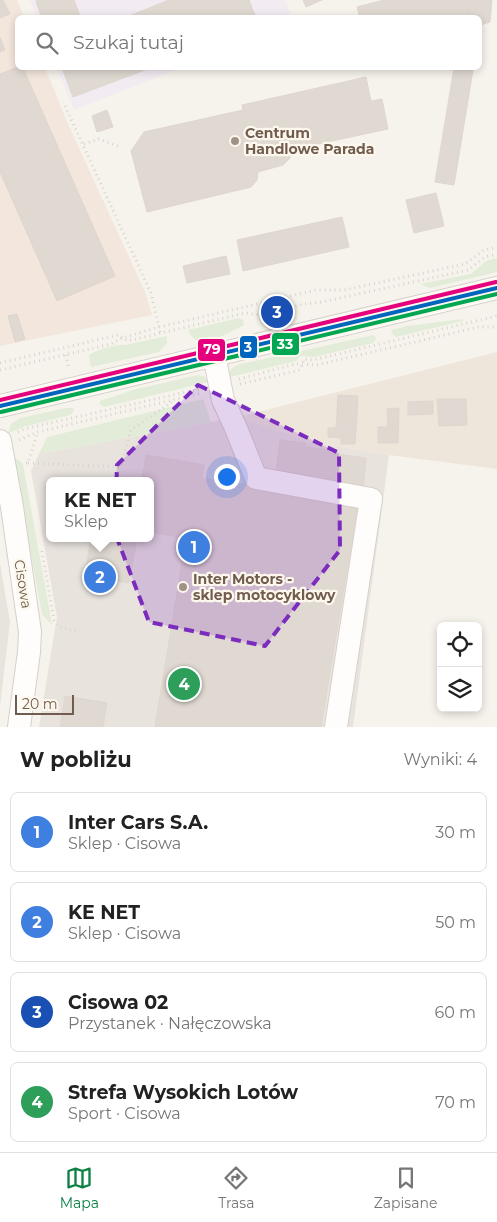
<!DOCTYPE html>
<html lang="pl">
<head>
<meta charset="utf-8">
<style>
	body { margin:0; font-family:Montserrat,sans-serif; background:#f6f6f6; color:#222 }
	.controls { position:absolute; right:15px; bottom:15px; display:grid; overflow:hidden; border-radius:8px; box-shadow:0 2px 8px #0003 }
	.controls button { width:45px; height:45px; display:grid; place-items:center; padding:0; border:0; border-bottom:1px solid #e0e0e0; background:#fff; color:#222; font:25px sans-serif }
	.scale { position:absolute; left:15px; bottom:12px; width:59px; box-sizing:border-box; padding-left:5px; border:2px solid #725c4e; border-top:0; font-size:14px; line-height:18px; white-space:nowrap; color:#725c4e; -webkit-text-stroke:4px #fdf8ee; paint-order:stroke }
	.you { position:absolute; left:226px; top:476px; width:18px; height:18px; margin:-12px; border:4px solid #fff; border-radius:50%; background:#1a73e8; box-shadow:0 0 0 8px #1a73e833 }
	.badge { display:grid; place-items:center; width:32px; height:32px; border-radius:50%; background:#0b8043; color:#fff; font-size:16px; font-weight:700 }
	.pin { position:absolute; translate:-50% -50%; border:2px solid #fff; box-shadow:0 1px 5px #0006 }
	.popup { position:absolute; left:46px; top:477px; width:108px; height:65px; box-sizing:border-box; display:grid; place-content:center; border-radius:8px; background:#fff; filter:drop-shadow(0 1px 4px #0005); font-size:16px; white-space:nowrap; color:#767676 }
	.popup b { font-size:19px; color:#222 }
	.popup::after { content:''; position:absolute; left:50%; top:100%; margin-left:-10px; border:10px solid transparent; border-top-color:#fff }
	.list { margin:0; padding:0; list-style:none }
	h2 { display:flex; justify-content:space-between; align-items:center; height:65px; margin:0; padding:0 20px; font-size:21px }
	h2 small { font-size:16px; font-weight:400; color:#767676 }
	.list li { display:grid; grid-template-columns:32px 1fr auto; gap:15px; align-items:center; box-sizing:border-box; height:80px; margin:0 10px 10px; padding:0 10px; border:1px solid #e0e0e0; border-radius:8px }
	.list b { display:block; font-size:19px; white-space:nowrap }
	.list p { margin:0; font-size:16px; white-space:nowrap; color:#767676 }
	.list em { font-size:16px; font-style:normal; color:#767676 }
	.icon { flex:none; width:28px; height:28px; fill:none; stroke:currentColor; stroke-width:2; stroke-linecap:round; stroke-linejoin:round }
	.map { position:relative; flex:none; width:497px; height:727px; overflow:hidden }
	.search { position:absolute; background:#fff; box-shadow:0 2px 8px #0003; left:15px; right:15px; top:15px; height:55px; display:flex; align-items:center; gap:12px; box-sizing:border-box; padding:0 18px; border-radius:8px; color:#767676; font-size:19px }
	.sheet { height:425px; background:#fff }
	nav { display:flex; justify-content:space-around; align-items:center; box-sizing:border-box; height:70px; border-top:1px solid #e0e0e0; background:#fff; font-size:14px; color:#767676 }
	nav a { display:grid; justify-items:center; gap:2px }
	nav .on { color:#0b8043 }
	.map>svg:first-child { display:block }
	.residential { fill:#eee6da }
	.commercial { fill:#f3e6dd }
	.industrial { fill:#e8e3dd; fill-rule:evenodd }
	.education { fill:#f3ebf2 }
	.green { fill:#e3ecd8 }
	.building { fill:#e0d9d2; stroke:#dfd6ce }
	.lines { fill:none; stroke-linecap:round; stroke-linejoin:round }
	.minor-casing { stroke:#d6d0ca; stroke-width:24 }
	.path { stroke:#d9d3cf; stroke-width:3; stroke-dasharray:1 4; stroke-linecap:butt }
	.minor { stroke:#fefdfc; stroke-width:22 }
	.bus-1-casing { stroke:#fdf8ee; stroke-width:8 }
	.bus-2-casing { stroke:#fdf8ee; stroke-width:8 }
	.bus-3-casing { stroke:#fdf8ee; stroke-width:8 }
	.bus-1 { stroke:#0065bd; stroke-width:4 }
	.bus-2 { stroke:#00a651; stroke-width:4 }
	.bus-3 { stroke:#e5007d; stroke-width:4 }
	.marked { fill:#7b2cbf; fill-opacity:0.2; stroke:#7b2cbf; stroke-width:4; stroke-dasharray:10 6; stroke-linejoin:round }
	.poi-dot { fill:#a09185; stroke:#fdf8ee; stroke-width:2 }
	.labels { text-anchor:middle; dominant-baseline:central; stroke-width:4.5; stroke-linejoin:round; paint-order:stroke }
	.poi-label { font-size:14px; font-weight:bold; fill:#725c4e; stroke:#fdf8ee; text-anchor:start }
	.street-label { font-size:14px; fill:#725c4e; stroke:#fdf8ee }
	.line-badge { stroke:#fdf8ee; stroke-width:2 }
	.badge-label { font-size:14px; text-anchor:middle; font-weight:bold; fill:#fff }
</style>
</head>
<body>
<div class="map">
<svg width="497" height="727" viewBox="0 0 497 727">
	<rect width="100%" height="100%" fill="#f6f3ec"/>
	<!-- residential -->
	<path class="residential" d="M 497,352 L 497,469 L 389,455 L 310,442 L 238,417 Z"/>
	<!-- commercial -->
	<path class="commercial" d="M 0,0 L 17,0 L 24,17 L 18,18 L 18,68 L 45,68 L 68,124 L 145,292 L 152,315 L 0,346 Z"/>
	<!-- industrial -->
	<g class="industrial">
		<path d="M 238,417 L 310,442 L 389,455 L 353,727 L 39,727 L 57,617 L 31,471 L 39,454 ZM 50,481 L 150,481 L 150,538 L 50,538 Z"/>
		<path d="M 0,564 L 10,622 L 0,706 Z"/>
	</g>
	<!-- education -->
	<g class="education">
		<path d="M 30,0 L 285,0 L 292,17 L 37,17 Z"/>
		<path d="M 57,68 L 181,68 L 74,110 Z"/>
	</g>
	<!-- green -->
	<g class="green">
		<path d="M 497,258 L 497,272 L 430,288 L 420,284 L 471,274 L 486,261 Z"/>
		<path d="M 239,318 L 243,320 L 244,325 L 218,338 L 199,342 L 191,336 L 188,330 Z"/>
		<path d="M 463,319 L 463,321 L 396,337 L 393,335 L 391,330 L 407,326 Z"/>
		<path d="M 374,335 L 376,339 L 373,343 L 314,357 L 301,356 L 296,361 L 226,378 L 232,368 L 237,365 Z"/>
		<path d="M 167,336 L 167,343 L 159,352 L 91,367 L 89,356 C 93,350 117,344 125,345 Z"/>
		<path d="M 198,375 L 205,377 L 209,382 L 104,407 L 100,404 L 100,401 L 133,390 Z"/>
		<path d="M 203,399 L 211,422 L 39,454 L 47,437 Z"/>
		<path d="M 66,408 L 73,408 L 74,411 L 70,415 L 23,427 L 8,433 L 11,424 L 20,418 Z"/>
		<path d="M 13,456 L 23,464 L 52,625 L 42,614 Z"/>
	</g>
	<!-- building -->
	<g class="building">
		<path d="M 0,0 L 3,0 L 10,14 L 0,18 Z"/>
		<path d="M 38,0 L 74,0 L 81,18 L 42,18 L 36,1 Z"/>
		<path d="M 169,0 L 249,0 L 256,18 L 124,18 Z"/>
		<path d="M 303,0 L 322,0 L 306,7 Z"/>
		<path d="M 384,0 L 466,0 L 470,18 L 360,18 L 357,7 Z"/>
		<path d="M 466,0 L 492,0 L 490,22 L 480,25 L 480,18 L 470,18 Z"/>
		<path d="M 0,37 L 5,50 L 0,52 Z"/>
		<path d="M 18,67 L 23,68 L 115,276 L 57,301 L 0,172 L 0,74 Z"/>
		<path d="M 62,68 L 150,68 L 73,97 Z"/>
		<path d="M 454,68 L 473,70 L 454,185 L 435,182 Z"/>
		<path d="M 366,77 L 371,101 L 382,99 L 388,129 L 290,150 L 290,158 L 283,165 L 258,172 L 257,180 L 251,187 L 147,212 L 131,151 L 144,132 L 243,110 L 242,105 Z"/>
		<path d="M 107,110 L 113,127 L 97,132 L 92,116 Z"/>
		<path d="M 436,193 L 444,226 L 414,233 L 406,200 Z"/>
		<path d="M 342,217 L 349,247 L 243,271 L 237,240 Z"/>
		<path d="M 226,256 L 230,274 L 187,283 L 183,266 Z"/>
		<path d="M 17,314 L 25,339 L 15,342 L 8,316 Z"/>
		<path d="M 338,395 L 358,396 L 355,444 L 341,444 L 341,438 L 328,437 L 328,428 L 336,428 Z"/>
		<path d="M 437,399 L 466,399 L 467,425 L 439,426 Z"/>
		<path d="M 433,401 L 433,414 L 408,415 L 408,402 Z"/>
		<path d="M 399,408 L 398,443 L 378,443 L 378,427 L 388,427 L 387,409 Z"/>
		<path d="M 280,440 L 305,443 L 305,447 L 330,450 L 329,453 L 366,458 L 363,490 L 325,482 L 325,477 L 276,472 Z"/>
		<path d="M 146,455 L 204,465 L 202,478 L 358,503 L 321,727 L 155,727 L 186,538 L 150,532 L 150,481 L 142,481 Z"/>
		<path d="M 91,538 L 137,538 L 129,583 L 113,580 L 111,588 L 101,587 L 102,579 L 85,576 Z"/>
		<path d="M 65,696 L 107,703 L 103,727 L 60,727 Z"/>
	</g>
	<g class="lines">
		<defs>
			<g id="minor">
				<path d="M 214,355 L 223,400 L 235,426 L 256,478 L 371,499 L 336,727"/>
				<path d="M 0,406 L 497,288"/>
				<path d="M 0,441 L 12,507 L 30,632 L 29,652 L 19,727"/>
			</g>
		</defs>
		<!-- minor casing -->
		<use href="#minor" class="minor-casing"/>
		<!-- path -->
		<g class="path">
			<path d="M 65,106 L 151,293 L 160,332"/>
			<path d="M 84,144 L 99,139 L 118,146"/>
			<path d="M 66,355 L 69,369"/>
			<path d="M 0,363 L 118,335 L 128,341 L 245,313 L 260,315 L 304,304 L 322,302 L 468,270 L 485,257 L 497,254"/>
			<path d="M 0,370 L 111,344 L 122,338 L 159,327 L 316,290 L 344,290 L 465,264 L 484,250 L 497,247"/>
			<path d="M 239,379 L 295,364 L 317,365 L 479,327 L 497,327"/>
			<path d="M 240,384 L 300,370 L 304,359 L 313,360 L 497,316"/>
			<path d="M 18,432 L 24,429 L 199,389"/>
			<path d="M 19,440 L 38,432 L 202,393"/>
			<path d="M 26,463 L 28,463 L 38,432"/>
			<path d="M 28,463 L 121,467 L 131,430 L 175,400"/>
			<path d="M 42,551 L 54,620 L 59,627 L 77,631"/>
		</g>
		<!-- minor -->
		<use href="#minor" class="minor"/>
		<defs>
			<path id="bus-1" d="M 0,406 L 497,288"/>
			<path id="bus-2" d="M 1,412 L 497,294"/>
			<path id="bus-3" d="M 0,400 L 496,282"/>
		</defs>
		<!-- bus-1 casing -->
		<use href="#bus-1" class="bus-1-casing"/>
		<!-- bus-2 casing -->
		<use href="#bus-2" class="bus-2-casing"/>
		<!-- bus-3 casing -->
		<use href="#bus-3" class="bus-3-casing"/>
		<!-- bus-1 -->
		<use href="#bus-1" class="bus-1"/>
		<!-- bus-2 -->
		<use href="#bus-2" class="bus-2"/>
		<!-- bus-3 -->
		<use href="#bus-3" class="bus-3"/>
	</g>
	<!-- marked area -->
	<path class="marked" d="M 198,385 L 339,453 L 340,550 L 265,646 L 149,622 L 115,533 L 117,465 Z"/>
	<!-- markers -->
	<g class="poi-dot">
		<circle cx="235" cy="141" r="5"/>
		<circle cx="183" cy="587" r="5"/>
	</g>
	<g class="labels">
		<!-- poi labels -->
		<g class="poi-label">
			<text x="245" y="133">Centrum<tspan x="245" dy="16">Handlowe Parada</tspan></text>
			<text x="193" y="579">Inter Motors -<tspan x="193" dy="16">sklep motocyklowy</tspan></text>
		</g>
		<!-- street labels -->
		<g class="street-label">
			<text transform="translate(23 584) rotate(81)">Cisowa</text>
		</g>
	</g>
	<g class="line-badge">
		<rect x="271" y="332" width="29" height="24" rx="5" fill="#00a651"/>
		<rect x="239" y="335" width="19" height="24" rx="5" fill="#0065bd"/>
		<rect x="197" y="338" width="29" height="24" rx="5" fill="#e5007d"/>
	</g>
	<g class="badge-label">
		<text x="285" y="349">33</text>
		<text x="248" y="352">3</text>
		<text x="212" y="354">79</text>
	</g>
</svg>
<div class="controls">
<button><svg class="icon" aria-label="locate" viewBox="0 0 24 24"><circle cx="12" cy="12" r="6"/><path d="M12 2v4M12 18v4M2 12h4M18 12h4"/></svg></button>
<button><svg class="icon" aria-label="layers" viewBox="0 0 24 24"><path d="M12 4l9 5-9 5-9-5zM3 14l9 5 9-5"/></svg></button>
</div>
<div class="scale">20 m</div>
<div class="you"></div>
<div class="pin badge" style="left:194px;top:547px;background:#3f7fe0">1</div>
<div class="pin badge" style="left:100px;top:577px;background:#3f7fe0">2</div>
<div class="popup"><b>KE NET</b>Sklep</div>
<div class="pin badge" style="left:277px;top:312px;background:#1a4fb4">3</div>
<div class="pin badge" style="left:184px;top:684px;background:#2e9e5b">4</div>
<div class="search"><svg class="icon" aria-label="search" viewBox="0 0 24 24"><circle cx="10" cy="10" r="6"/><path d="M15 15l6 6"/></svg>Szukaj tutaj</div>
</div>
<section class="sheet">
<h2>W pobliżu<small>Wyniki: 4</small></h2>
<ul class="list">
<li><span class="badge" style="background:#3f7fe0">1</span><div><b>Inter Cars S.A.</b><p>Sklep · Cisowa</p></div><em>30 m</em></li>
<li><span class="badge" style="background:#3f7fe0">2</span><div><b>KE NET</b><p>Sklep · Cisowa</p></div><em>50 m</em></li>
<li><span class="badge" style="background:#1a4fb4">3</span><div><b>Cisowa 02</b><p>Przystanek · Nałęczowska</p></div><em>60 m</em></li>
<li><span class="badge" style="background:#2e9e5b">4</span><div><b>Strefa Wysokich Lotów</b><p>Sport · Cisowa</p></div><em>70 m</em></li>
</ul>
</section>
<nav>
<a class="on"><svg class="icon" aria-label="map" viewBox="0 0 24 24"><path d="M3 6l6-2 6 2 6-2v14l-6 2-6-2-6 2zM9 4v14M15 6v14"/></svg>Mapa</a>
<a><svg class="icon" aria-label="directions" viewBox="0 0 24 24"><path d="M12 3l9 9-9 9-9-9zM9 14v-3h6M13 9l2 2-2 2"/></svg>Trasa</a>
<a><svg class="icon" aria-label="saved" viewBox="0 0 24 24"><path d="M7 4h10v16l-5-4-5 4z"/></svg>Zapisane</a>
</nav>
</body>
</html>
